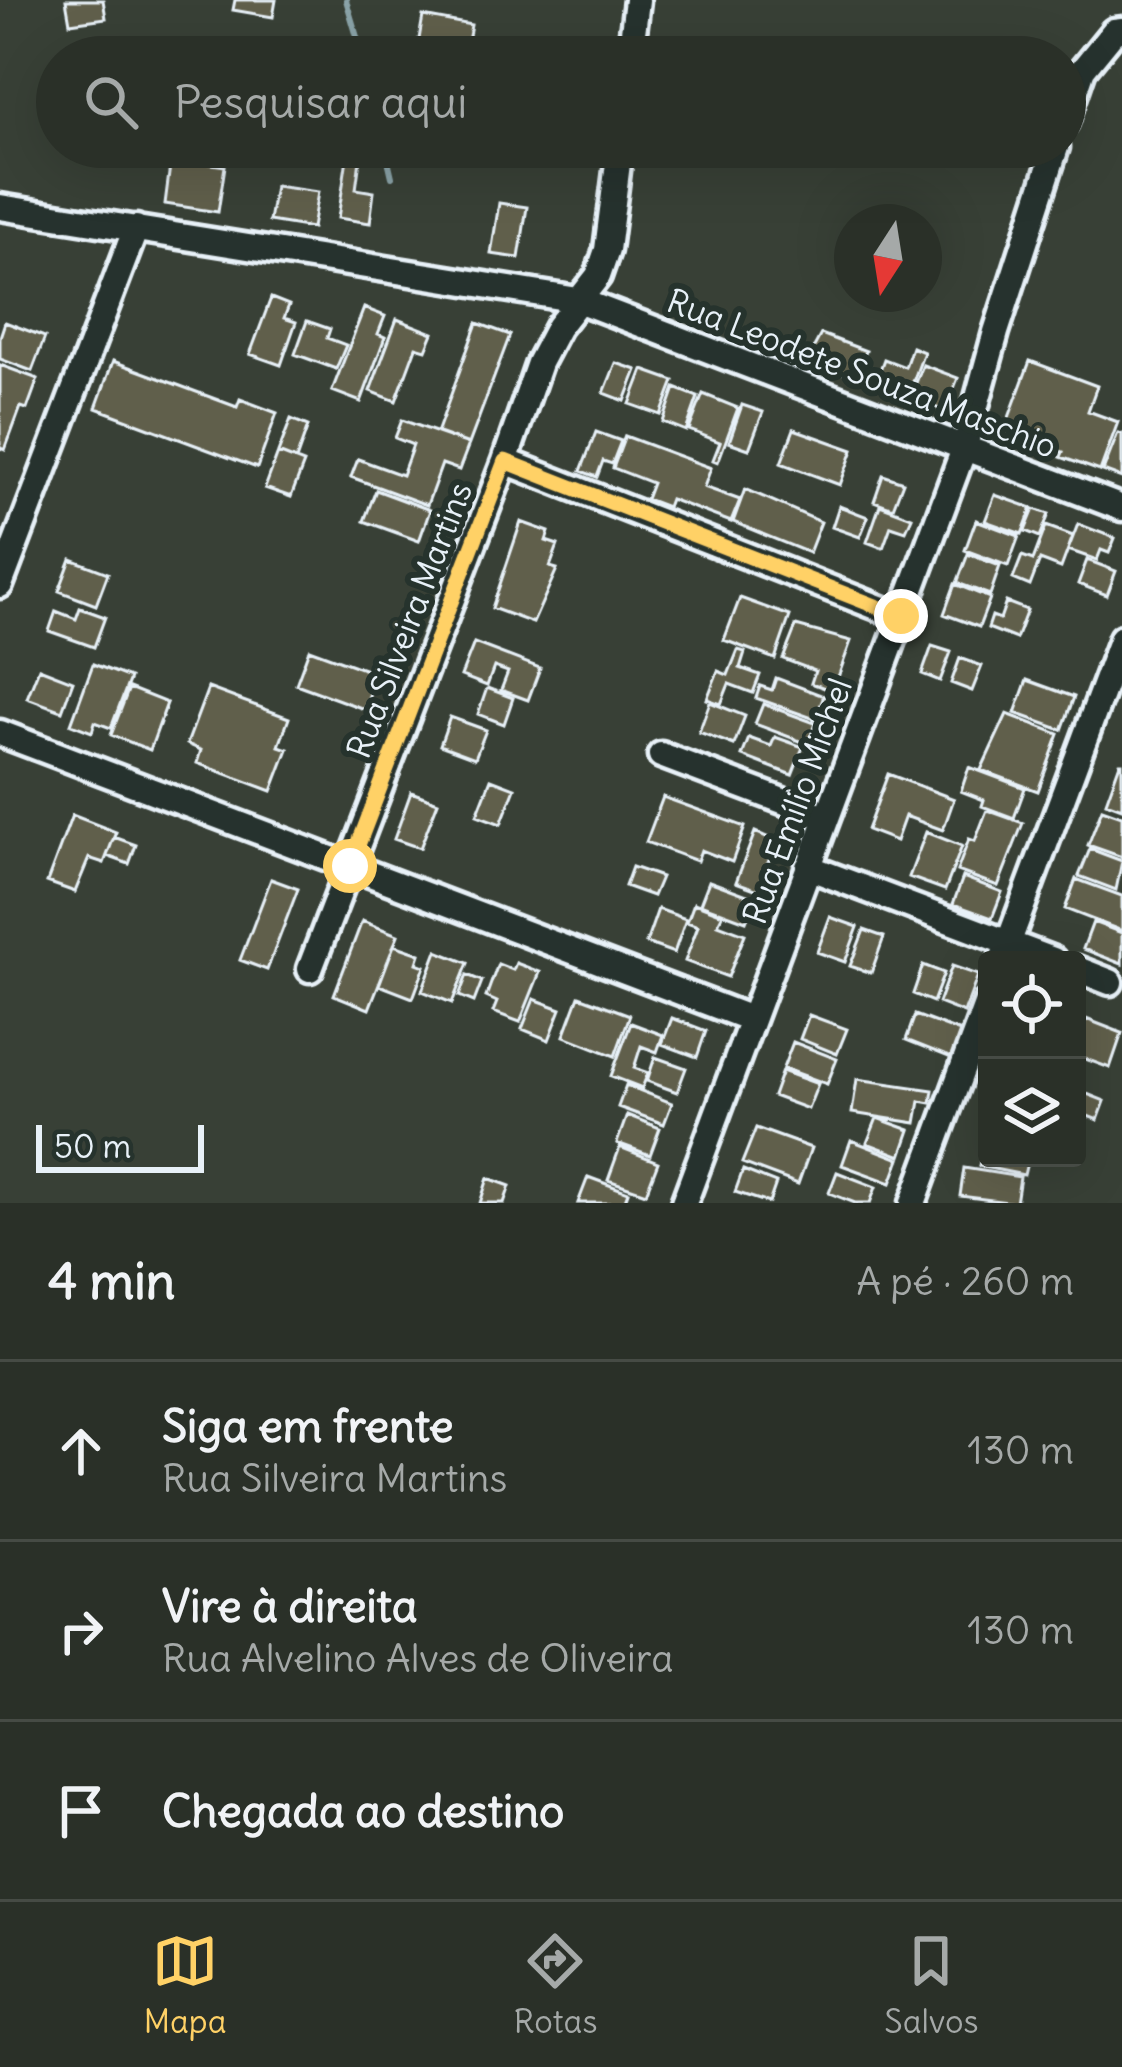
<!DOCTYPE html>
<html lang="pt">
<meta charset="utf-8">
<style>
:root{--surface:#2a3028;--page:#323830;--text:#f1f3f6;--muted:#a5a9a8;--line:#464b45;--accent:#ffd166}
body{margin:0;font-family:Delius,sans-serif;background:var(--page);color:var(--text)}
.controls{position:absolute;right:36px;bottom:36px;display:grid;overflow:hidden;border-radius:12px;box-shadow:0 12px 48px #0002}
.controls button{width:108px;height:108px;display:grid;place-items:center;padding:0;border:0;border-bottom:3px solid var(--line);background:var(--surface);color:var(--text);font:60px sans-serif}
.compass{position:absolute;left:834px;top:204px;width:108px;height:108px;border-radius:50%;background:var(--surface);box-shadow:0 12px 48px #0002;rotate:192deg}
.scale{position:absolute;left:36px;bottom:30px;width:168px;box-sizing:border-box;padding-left:12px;border:6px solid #e8f1f8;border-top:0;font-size:33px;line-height:42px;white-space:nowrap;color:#e8f1f8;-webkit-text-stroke:9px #26332d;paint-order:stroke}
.stop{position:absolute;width:36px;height:36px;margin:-27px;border:9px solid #ffd166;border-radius:50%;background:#fff}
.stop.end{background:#ffd166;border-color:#fff;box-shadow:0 3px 12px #0008}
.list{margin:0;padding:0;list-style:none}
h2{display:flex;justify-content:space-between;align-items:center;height:156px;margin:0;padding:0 48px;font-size:51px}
h2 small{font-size:39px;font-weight:400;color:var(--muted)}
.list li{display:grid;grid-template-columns:78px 1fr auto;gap:36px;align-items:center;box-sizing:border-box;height:180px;padding:0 48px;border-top:3px solid var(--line)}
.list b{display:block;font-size:45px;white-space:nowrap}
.list p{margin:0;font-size:39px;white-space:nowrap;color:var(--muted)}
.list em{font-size:39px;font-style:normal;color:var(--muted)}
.icon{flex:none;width:66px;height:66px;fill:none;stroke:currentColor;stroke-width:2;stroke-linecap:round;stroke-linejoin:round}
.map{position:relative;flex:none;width:1122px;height:1203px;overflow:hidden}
.search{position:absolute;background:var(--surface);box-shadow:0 12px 48px #0002;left:36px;right:36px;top:36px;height:132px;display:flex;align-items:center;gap:30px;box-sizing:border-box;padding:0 42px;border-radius:66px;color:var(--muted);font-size:45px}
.sheet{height:696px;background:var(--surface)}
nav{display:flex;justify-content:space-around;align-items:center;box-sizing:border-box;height:168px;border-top:3px solid var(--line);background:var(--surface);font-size:33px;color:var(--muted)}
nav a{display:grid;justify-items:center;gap:6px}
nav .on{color:var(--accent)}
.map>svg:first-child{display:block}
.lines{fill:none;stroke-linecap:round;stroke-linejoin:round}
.stream{stroke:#8aa3a8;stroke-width:6}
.building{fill:#615f4b;stroke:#e8f1f8;stroke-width:3}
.minor-casing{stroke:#e8f1f8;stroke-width:33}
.minor{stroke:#26332d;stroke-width:24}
.route{stroke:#ffd166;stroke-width:15}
.labels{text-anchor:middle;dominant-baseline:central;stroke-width:12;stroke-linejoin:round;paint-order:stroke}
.street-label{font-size:33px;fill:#e8f1f8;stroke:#26332d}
</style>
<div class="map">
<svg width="1122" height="1203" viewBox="0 0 1122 1203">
<rect width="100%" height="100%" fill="#384036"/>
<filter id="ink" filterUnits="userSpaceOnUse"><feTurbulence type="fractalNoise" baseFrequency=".00833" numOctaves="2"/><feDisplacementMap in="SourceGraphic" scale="24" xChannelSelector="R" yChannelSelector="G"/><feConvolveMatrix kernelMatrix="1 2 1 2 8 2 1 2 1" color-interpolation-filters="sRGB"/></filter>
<g filter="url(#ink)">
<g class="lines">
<path class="stream" d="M346,0L363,57
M385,147L392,177"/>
</g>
<path class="building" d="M66,0H103L106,18L70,23Z
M235,0H276L273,17L233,10Z
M423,16L471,25L466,53L418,45Z
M172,147H214L212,161L171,155Z
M171,158L225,166L218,212L165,204Z
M347,158L360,160L356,189L374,192L370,223L338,218Z
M275,186L318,192L312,228L269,221Z
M499,203L527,207L519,258L491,254Z
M271,298L289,305L284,318L296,322L281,365L250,354Z
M364,308L385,316L378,334L385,337L361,402L332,391Z
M397,319L433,333L426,350L416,347L396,401L370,391Z
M307,321L330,329L327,338L346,345L336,369L295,354Z
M5,322L45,337L32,371L0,359V337Z
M477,323L510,335L469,444L437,433Z
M821,334L866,351L856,378L807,360Z
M912,347L924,352L907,398L874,386L884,359L905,367Z
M113,361L237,407L240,399L277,413L257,468L96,408Z
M1030,361L1097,386L1088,411L1118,422L1100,471L1061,457L1063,452L1041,444L1038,452L1001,439Z
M616,363L637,370L625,401L604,393Z
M0,365L38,379L27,409L21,407L5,450L0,448Z
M923,365L958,378L945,411L910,398Z
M643,370L674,381L661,415L630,404Z
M675,388L698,397L686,431L663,422Z
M703,394L738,408L718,462L713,460L720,442L689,430Z
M742,405L763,412L749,449L729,442Z
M291,419L308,426L296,460L278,453Z
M402,420L469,444L459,470L442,464L427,505L351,477L358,459L402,475L413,445L395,438Z
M794,429L853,450L840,485L781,463Z
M596,432L621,441L612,464L603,461L597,477L581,471Z
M1118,433L1122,434V478L1103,471Z
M625,436L711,468L704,487L740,500L731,522L670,499L667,507L646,499L652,483L613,468Z
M278,453L304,463L291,497L265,488Z
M883,475L903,482L893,508L874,501Z
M745,489L821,522L809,553L733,522Z
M376,490L430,510L419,541L364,521Z
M995,495L1032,508L1022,534L985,521Z
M880,505L912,517L906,531L891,526L883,548L867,542Z
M839,506L868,517L860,537L832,527Z
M1034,509L1049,514L1040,537L1025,531Z
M976,520L1019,536L1008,566L965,550Z
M521,522L549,532L546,541L558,545L550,567L557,569L533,623L492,608Z
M1078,524L1115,538L1109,553L1101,550L1097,560L1068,550Z
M1046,526L1073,536L1061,568L1040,560L1030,586L1013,579L1022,556L1033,560Z
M968,554L1000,566L990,595L957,583Z
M71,559L108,573L96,605L59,591Z
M1087,560L1116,571L1107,595L1078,584Z
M955,584L990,598L979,627L944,614Z
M740,598L790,616L775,659L724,640Z
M1006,602L1027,610L1016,639L988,628L992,616L1000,619Z
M80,608L105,617L94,647L49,631L56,611L76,619Z
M796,626L851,641L833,691L811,683L815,671L783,659Z
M474,643L540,668L528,700L501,690L508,672L494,667L487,686L461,676Z
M932,646L951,652L940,681L922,674Z
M309,649L377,674L364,709L296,684Z
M738,650L745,652L740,668L760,675L753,693L729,684L721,704L707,699L718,671L728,675Z
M960,658L982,666L972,691L951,683Z
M93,664L130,678L111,728L95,722L92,732L71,724Z
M39,668L73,681L62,711L27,698Z
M776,678L824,696L815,719L756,698L760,686L772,690Z
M1027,680L1074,697L1062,730L1015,713Z
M129,688L167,703L150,750L111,735Z
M208,688L289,718L279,746L288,749L272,791L197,763L201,750L187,744Z
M487,688L513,698L504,724L478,714Z
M710,702L745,716L734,745L699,732Z
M763,704L815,723L808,744L755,724Z
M1007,714L1059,734L1038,791L981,770Z
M450,717L486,730L475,758L440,745Z
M775,737L803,747L792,775L742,756L749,738L771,746Z
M1120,763H1122V808L1106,802Z
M969,767L1025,788L1014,818L982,806L984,800L961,791Z
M888,774L954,799L943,830L905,816L896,841L867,830Z
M491,779L515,788L501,824L477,815Z
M411,792L438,802L420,848L394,839Z
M663,797L745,827L732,862L701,850L697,861L646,842Z
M1102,809L1122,816V857L1088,845Z
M987,810L1023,823L998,886L957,871L969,839L975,841Z
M72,815L116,832L104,863L89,858L75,892L47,882Z
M755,832L776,841L758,890L736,882Z
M926,832L962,846L945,890L909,877Z
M114,837L136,845L129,864L107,856Z
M1090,849L1122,861L1116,890L1079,876Z
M632,867L661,877L653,896L625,886Z
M963,877L1002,892L992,918L953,904Z
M271,879L298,889L267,970L240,960Z
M1076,879L1122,896V931L1065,909Z
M709,881L755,898L746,921L700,904Z
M694,903L723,914L718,924L745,934L728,977L685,961L698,926L687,922Z
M658,909L686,919L674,953L646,943Z
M830,917L858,927L845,962L817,952Z
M362,921L398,935L369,1009L334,995Z
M1093,922L1122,933V964L1083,949Z
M864,930L884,937L871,973L850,966Z
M394,945L420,954L417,963L425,966L413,998L379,985Z
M437,951L468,963L452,1003L422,991Z
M516,963L540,972L520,1022L493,1012L497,1002L486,997L498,964L513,970Z
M923,965L944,973L933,1002L913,994Z
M952,966L978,975L964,1013L938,1003Z
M467,975L482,981L474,1002L459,996Z
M579,996L630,1015L615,1056L564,1036Z
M534,999L561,1009L549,1040L522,1029Z
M809,1015L847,1029L837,1054L800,1039Z
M915,1015L963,1033L954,1059L906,1040Z
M672,1018L706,1031L697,1057L662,1044Z
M1086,1019L1122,1033L1110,1068L1077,1056V1042Z
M631,1023L663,1035L657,1052L641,1046L634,1068L648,1073L642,1088L611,1076Z
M793,1042L837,1059L827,1084L783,1068Z
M655,1057L686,1068L677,1092L647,1081Z
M782,1071L818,1084L808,1109L773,1096Z
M857,1079L933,1090L931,1103L920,1101L916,1123L852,1113Z
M626,1085L672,1103L664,1124L618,1107Z
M1077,1090L1105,1101L1098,1120L1077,1112Z
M627,1115L660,1128L650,1155L617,1143Z
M877,1118L910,1130L901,1156L867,1143Z
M756,1128L811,1148L798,1184L742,1163Z
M985,1134L987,1158H1028L1024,1175L979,1166Z
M851,1140L900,1159L891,1183L842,1165Z
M620,1147L658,1162L646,1193L608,1180Z
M964,1168L1020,1177L1016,1203L960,1196Z
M743,1170L776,1183L769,1203L735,1192Z
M837,1172L876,1187L870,1203H855L829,1193Z
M588,1177L628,1192L624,1203H578Z
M488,1178L510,1186L504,1203H480Z"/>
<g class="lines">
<defs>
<path id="minor" d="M630,57L637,0
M1065,122L1083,69L1114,31L1122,30
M0,207L578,300L1122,508
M505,461L900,616
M0,585L136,228
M0,733L751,1019
M661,755L825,817
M808,867L1053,960
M1002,960L1122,638
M310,969L505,461L539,363L558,327L598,276L607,250L620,147
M1077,969L1110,982
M684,1203L964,449L996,332L1056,147
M913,1203L987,1002"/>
</defs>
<use href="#minor" class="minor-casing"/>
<use href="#minor" class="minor"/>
</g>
</g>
<g class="lines" filter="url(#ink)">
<path class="route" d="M350,866L505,461L901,616"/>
</g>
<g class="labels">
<g class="street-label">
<text transform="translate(862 373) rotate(21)">Rua Leodete Souza Maschio</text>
<text transform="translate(409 620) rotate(-69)">Rua Silveira Martins</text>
<text transform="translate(797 801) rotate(-70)">Rua Emílio Michel</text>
</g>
</g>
</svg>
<div class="controls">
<button><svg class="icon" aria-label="locate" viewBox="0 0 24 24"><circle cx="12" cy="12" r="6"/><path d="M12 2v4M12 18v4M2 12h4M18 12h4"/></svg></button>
<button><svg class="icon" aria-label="layers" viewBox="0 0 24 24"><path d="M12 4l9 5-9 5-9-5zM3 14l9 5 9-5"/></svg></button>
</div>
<svg class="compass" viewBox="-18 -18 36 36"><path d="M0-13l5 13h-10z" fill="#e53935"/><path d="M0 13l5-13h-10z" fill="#a5a9a8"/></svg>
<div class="scale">50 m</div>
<div class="stop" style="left:350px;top:866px"></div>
<div class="stop end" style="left:901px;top:616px"></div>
<div class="search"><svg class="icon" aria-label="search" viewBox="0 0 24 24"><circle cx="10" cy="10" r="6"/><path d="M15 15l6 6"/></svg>Pesquisar aqui</div>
</div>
<section class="sheet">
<h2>4 min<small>A pé · 260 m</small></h2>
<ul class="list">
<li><svg class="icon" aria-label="ahead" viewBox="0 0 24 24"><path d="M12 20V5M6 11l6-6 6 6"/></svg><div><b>Siga em frente</b><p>Rua Silveira Martins</p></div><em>130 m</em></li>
<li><svg class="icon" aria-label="right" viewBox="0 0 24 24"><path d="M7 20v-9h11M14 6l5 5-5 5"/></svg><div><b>Vire à direita</b><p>Rua Alvelino Alves de Oliveira</p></div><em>130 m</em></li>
<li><svg class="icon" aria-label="arrive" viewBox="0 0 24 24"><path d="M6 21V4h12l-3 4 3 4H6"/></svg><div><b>Chegada ao destino</b></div></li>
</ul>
</section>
<nav>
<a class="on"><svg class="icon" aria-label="map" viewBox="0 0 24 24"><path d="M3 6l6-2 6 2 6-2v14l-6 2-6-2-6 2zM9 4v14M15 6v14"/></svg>Mapa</a>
<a><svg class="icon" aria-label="directions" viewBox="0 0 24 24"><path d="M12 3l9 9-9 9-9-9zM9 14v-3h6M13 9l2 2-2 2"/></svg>Rotas</a>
<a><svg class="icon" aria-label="saved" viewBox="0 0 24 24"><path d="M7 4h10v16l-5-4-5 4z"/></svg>Salvos</a>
</nav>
